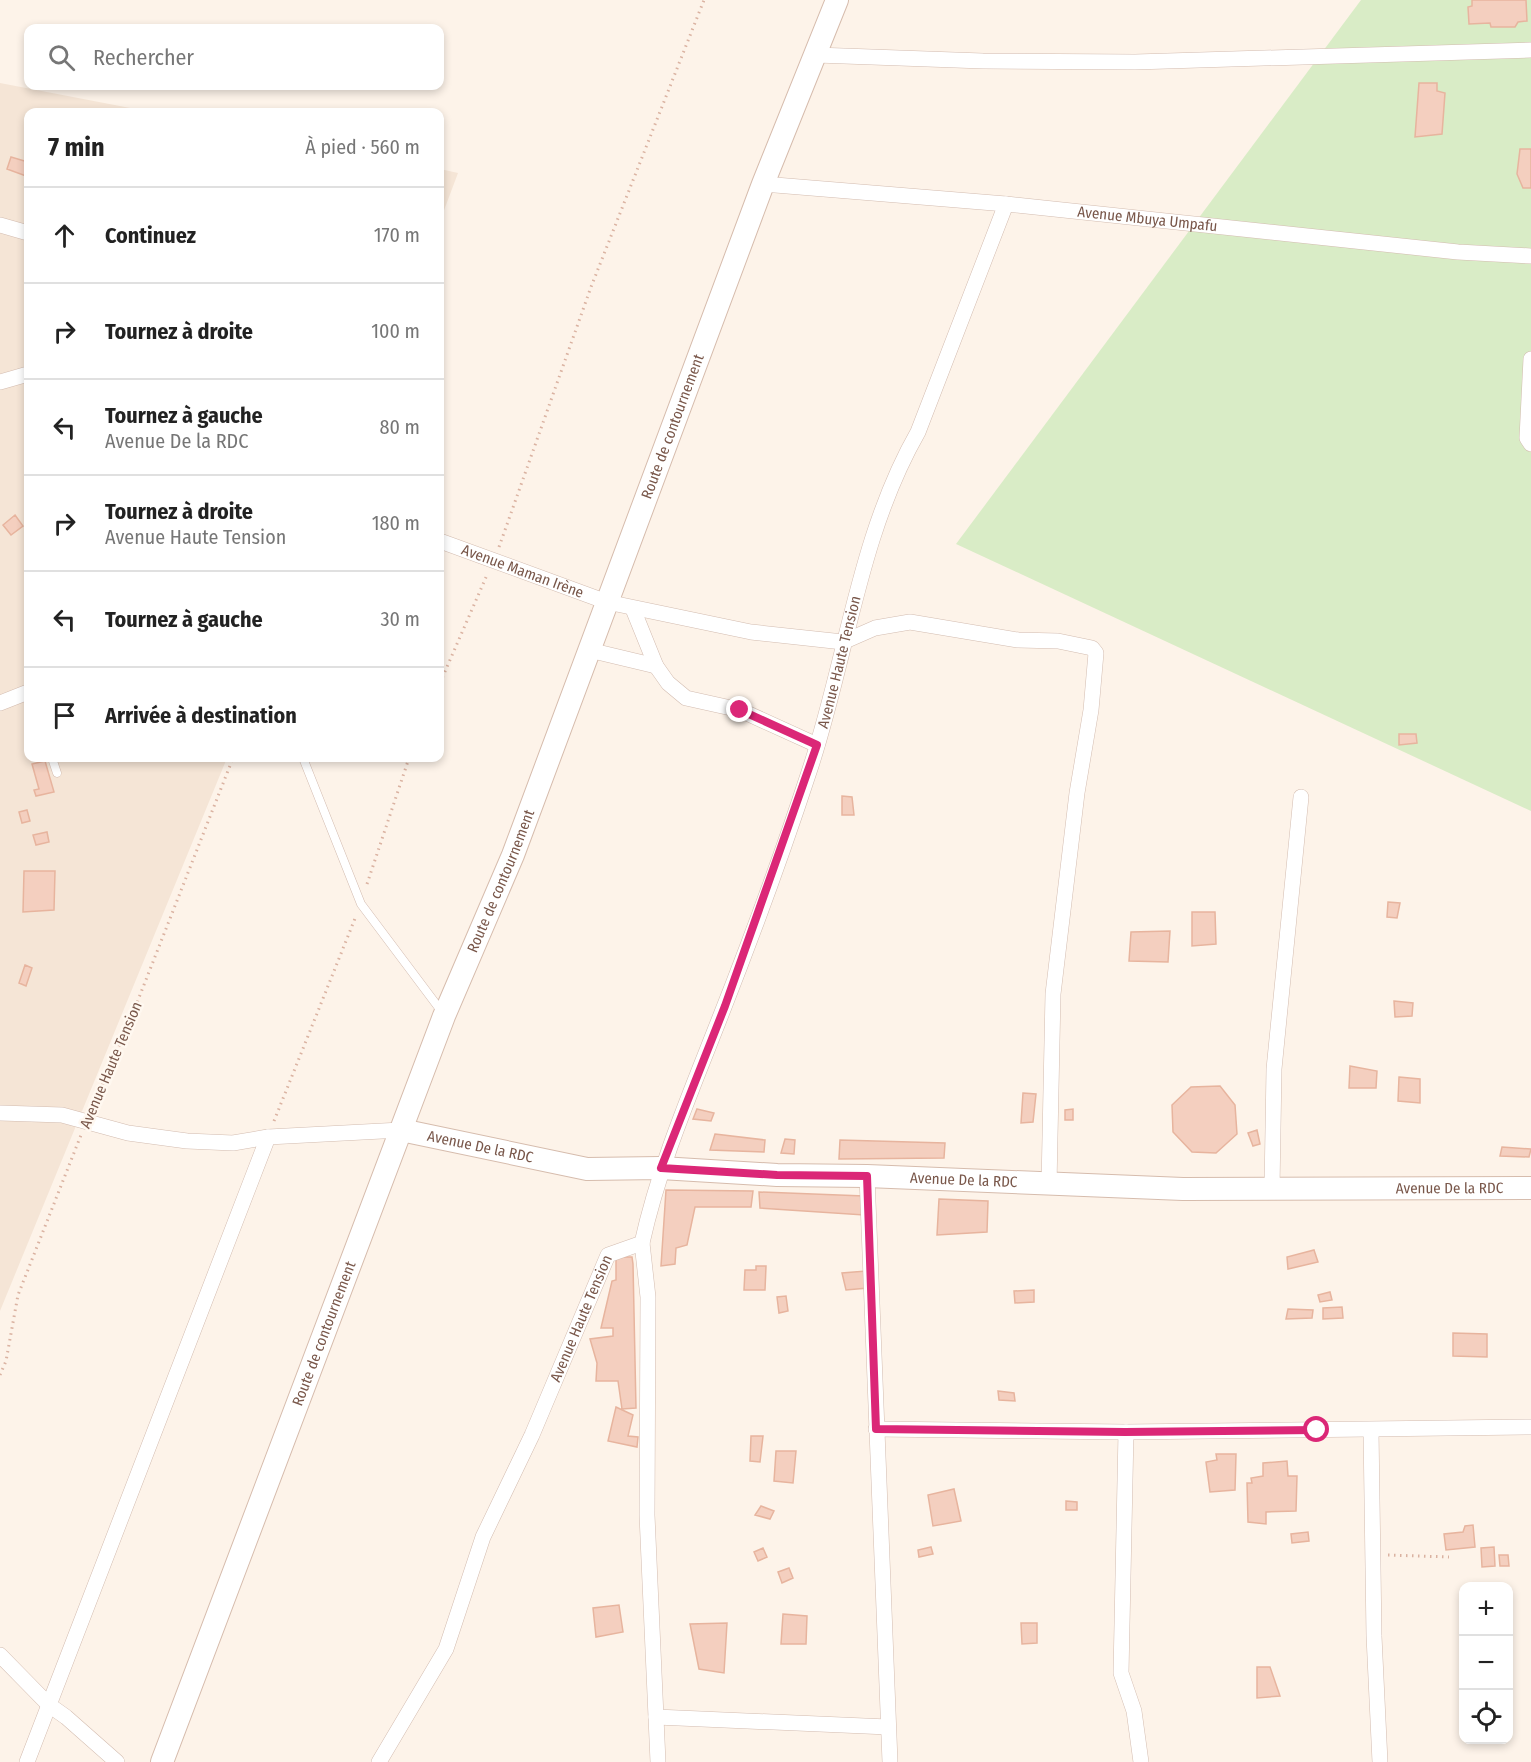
<!DOCTYPE html>
<html lang="fr">
<meta charset="utf-8">
<style>
:root{--surface:#fff;--page:#f2f2f2;--text:#222;--muted:#767676;--line:#e0e0e0}
body{margin:0;font-family:"Fira Sans Condensed",sans-serif;background:var(--page);color:var(--text)}
.controls{position:absolute;right:18px;bottom:18px;display:grid;overflow:hidden;border-radius:12px;box-shadow:0 3px 9px #0003}
.controls button{width:54px;height:54px;display:grid;place-items:center;padding:0;border:0;border-bottom:2px solid var(--line);background:var(--surface);color:var(--text);font:30px sans-serif}
.stop{position:absolute;width:18px;height:18px;margin:-14px;border:4px solid #db2777;border-radius:50%;background:#fff}
.stop.end{background:#db2777;border-color:#fff;box-shadow:0 2px 6px #0008}
.list{margin:0;padding:0;list-style:none}
h2{display:flex;justify-content:space-between;align-items:center;height:78px;margin:0;padding:0 24px;font-size:26px}
h2 small{font-size:20px;font-weight:400;color:var(--muted)}
.list li{display:grid;grid-template-columns:39px 1fr auto;gap:18px;align-items:center;box-sizing:border-box;height:96px;padding:0 24px;border-top:2px solid var(--line)}
.list b{display:block;font-size:22px;white-space:nowrap}
.list p{margin:0;font-size:20px;white-space:nowrap;color:var(--muted)}
.list em{font-size:20px;font-style:normal;color:var(--muted)}
.icon{flex:none;width:33px;height:33px;fill:none;stroke:currentColor;stroke-width:2;stroke-linecap:round;stroke-linejoin:round}
.map{position:relative;flex:none;width:1531px;height:1762px;overflow:hidden}
.search{position:absolute;background:var(--surface);box-shadow:0 3px 9px #0003;left:24px;top:24px;width:420px;height:66px;display:flex;align-items:center;gap:15px;box-sizing:border-box;padding:0 21px;border-radius:12px;color:var(--muted);font-size:22px}
.panel{position:absolute;background:var(--surface);box-shadow:0 3px 9px #0003;left:24px;top:108px;width:420px;height:654px;border-radius:12px}
.map>svg:first-child{display:block}
.residential{fill:#f5e5d6}
.green{fill:#d9ecc6}
.building{fill:#f4cfbf;stroke:#e7b49e;stroke-width:1.5}
.lines{fill:none;stroke-linecap:round;stroke-linejoin:round}
.lane-casing{stroke:#d3bcb0;stroke-width:9}
.street-casing{stroke:#d3bcb0;stroke-width:16}
.secondary-casing{stroke:#d6bcad;stroke-width:24}
.path{stroke:#dab2a1;stroke-width:3;stroke-dasharray:1.5 4.5;stroke-linecap:butt}
.lane{stroke:#fff;stroke-width:8}
.street{stroke:#fff;stroke-width:15}
.secondary{stroke:#fff;stroke-width:22}
.route{stroke:#db2777;stroke-width:8}
.labels{text-anchor:middle;dominant-baseline:central;stroke-width:5;stroke-linejoin:round;paint-order:stroke}
.street-label{font-size:15px;fill:#79574a;stroke:#fff8f0}
</style>
<div class="map">
<svg width="1531" height="1762" viewBox="0 0 1531 1762">
<rect width="100%" height="100%" fill="#fdf3e9"/>
<path class="residential" d="M0,83L151,112H28V758H227L0,1311Z
M440,169L458,173L440,221Z"/>
<path class="green" d="M1361,0H1531V811L956,544Z"/>
<path class="building" d="M1472,0H1526L1527,21L1518,22L1515,27H1491L1490,23L1469,24L1468,7L1472,6Z
M1419,83H1437V91L1445,93L1442,134L1415,137Z
M1520,149H1531V188H1523L1517,174Z
M11,157L28,162L26,176L7,169Z
M15,515L23,526L11,535L3,525Z
M1399,734H1416L1417,743L1399,745Z
M45,761L54,792L36,796L34,790L39,789L32,764Z
M842,796L852,797L854,815H842Z
M27,810L30,821L22,823L19,812Z
M47,832L49,842L36,845L33,835Z
M24,871H55L54,910L23,912Z
M1388,902L1400,903L1397,918L1387,917Z
M1192,912H1215L1216,944L1192,946Z
M1170,931L1168,962L1129,961L1131,932Z
M25,965L32,968L26,986L19,983Z
M1394,1001L1413,1003L1412,1016L1395,1017Z
M1350,1066L1377,1071L1376,1088H1349Z
M1399,1077L1420,1079V1103L1398,1101Z
M1220,1086L1235,1105L1237,1134L1216,1153L1192,1152L1173,1132L1172,1105L1191,1087Z
M1023,1093L1036,1094L1033,1122L1021,1123Z
M697,1109L714,1113L711,1121L693,1119Z
M1073,1109V1120H1065V1110Z
M1257,1130L1260,1144L1253,1146L1248,1133Z
M715,1134L765,1140L764,1152L710,1150Z
M785,1139L795,1140L794,1154L781,1153Z
M840,1140L945,1143L944,1158L839,1159Z
M1502,1147L1531,1149L1529,1157L1500,1156Z
M666,1190L753,1191L751,1207H695L687,1245L676,1248L675,1264L661,1266Z
M759,1192L864,1196V1215L760,1208Z
M939,1199L988,1201L987,1232L937,1235Z
M1314,1250L1318,1262L1288,1269L1287,1257Z
M616,1257H632L633,1264L636,1408L622,1409L618,1381H596L597,1363L590,1339L613,1336V1328H601L612,1281L616,1280Z
M756,1266H766L765,1290H744L745,1270H756Z
M866,1271L868,1288L846,1290L842,1273Z
M1034,1290V1302L1015,1303L1014,1291Z
M1330,1292L1332,1300L1320,1302L1318,1295Z
M786,1296L788,1311L779,1313L777,1297Z
M1342,1307L1343,1318L1323,1319V1308Z
M1288,1309L1313,1310L1312,1318L1286,1319Z
M1453,1333L1487,1334V1357L1453,1356Z
M998,1391L1014,1393L1015,1401L999,1400Z
M616,1407L633,1415L628,1436L638,1437L637,1447L608,1441Z
M751,1436H763L760,1462L750,1461Z
M776,1451H796L793,1483L774,1481Z
M1216,1454H1236L1235,1490L1210,1492L1206,1462L1217,1460Z
M1287,1461L1288,1476H1297L1296,1511L1266,1512V1524L1248,1522L1247,1483H1252L1251,1478L1263,1476V1463Z
M954,1489L961,1521L933,1526L928,1495Z
M1066,1501L1077,1502V1510H1066Z
M761,1506L774,1511L770,1519L755,1515Z
M1473,1525L1475,1547L1446,1550L1444,1534L1463,1532L1465,1526Z
M1308,1532L1309,1541L1292,1543L1291,1534Z
M931,1547L933,1554L919,1557L918,1550Z
M1494,1547L1495,1566L1482,1567L1481,1548Z
M763,1548L767,1557L758,1561L754,1552Z
M1499,1555H1508L1509,1566H1500Z
M789,1568L793,1578L782,1583L778,1572Z
M619,1605L623,1632L596,1637L593,1608Z
M783,1614L807,1616L806,1644H781Z
M727,1623L724,1673L699,1669L690,1624Z
M1021,1623H1037V1643L1022,1644Z
M1257,1667H1270L1280,1696L1257,1698Z"/>
<g class="lines">
<defs>
<path id="lane" d="M52,758L57,773
M303,758L361,904L442,1012"/>
<g id="street">
<path d="M816,55L983,61L1135,62L1531,50"/>
<path id="s1" d="M763,184L1006,204L1458,252L1531,256"/>
<path d="M0,225L28,233"/>
<path d="M1531,359L1527,438L1531,444"/>
<path d="M0,382L28,374"/>
<path id="s2" d="M440,541L607,602L751,632L843,642L875,628L910,622L1018,640L1058,641L1092,648L1096,653L1091,710L1077,793L1053,994L1049,1185"/>
<path d="M633,609L656,666L668,683L686,698L740,710L817,745"/>
<path d="M589,650L656,666"/>
<path d="M0,703L28,692"/>
<path d="M0,1113L62,1115L128,1133L187,1141L233,1143L268,1137L401,1130"/>
<path d="M867,1176L890,1762"/>
<path d="M1272,1188L1274,1069L1301,797"/>
<path d="M642,1243L648,1297L647,1515L658,1762"/>
<path d="M876,1429L1126,1432L1531,1427"/>
<path d="M1371,1430L1374,1636L1380,1762"/>
<path d="M1126,1432L1121,1673L1134,1711L1141,1762"/>
<path d="M0,1655L49,1705L66,1717L117,1762"/>
<path d="M656,1717L888,1727"/>
<path d="M27,1762L268,1137"/>
<path id="s3" d="M379,1762L446,1649L483,1537L532,1435L608,1255L642,1243C659,1166 690,1094 719,1020C751,939 782,855 809,772C847,659 858,537 918,432L1006,204"/>
</g>
<g id="secondary">
<path id="s4" d="M401,1130L587,1169L661,1168L777,1175L867,1176L1183,1189L1531,1188"/>
<path id="s5" d="M162,1762L444,1016L513,855L763,184L837,0"/>
</g>
</defs>
<use href="#lane" class="lane-casing"/>
<use href="#street" class="street-casing"/>
<use href="#secondary" class="secondary-casing"/>
<path class="path" d="M499,547L591,287L704,0
M440,683L487,575
M367,884L409,758
M93,1107L129,1023L233,758
M274,1121L356,916
M0,1375L6,1361L18,1295L81,1135
M1388,1555L1449,1557"/>
<use href="#lane" class="lane"/>
<use href="#street" class="street"/>
<use href="#secondary" class="secondary"/>
</g>
<g class="lines">
<path class="route" d="M740,710L817,745L725,1006L661,1168L777,1175L867,1176L876,1429L1125,1432L1317,1430"/>
</g>
<g class="labels">
<g class="street-label">
<text stroke="none"><textPath href="#s1" startOffset="386">Avenue Mbuya Umpafu</textPath></text>
<text stroke="none"><textPath href="#s5" startOffset="1430">Route de contournement</textPath></text>
<text stroke="none"><textPath href="#s2" startOffset="88">Avenue Maman Irène</textPath></text>
<text stroke="none"><textPath href="#s3" startOffset="1208">Avenue Haute Tension</textPath></text>
<text stroke="none"><textPath href="#s5" startOffset="944">Route de contournement</textPath></text>
<text transform="translate(111 1065) rotate(-67)">Avenue Haute Tension</text>
<text stroke="none"><textPath href="#s4" startOffset="81">Avenue De la RDC</textPath></text>
<text stroke="none"><textPath href="#s4" startOffset="567">Avenue De la RDC</textPath></text>
<text stroke="none"><textPath href="#s4" startOffset="1053">Avenue De la RDC</textPath></text>
<text stroke="none"><textPath href="#s3" startOffset="489">Avenue Haute Tension</textPath></text>
<text stroke="none"><textPath href="#s5" startOffset="458">Route de contournement</textPath></text>
</g>
</g>
</svg>
<div class="controls">
<button>+</button>
<button>−</button>
<button><svg class="icon" aria-label="locate" viewBox="0 0 24 24"><circle cx="12" cy="12" r="6"/><path d="M12 2v4M12 18v4M2 12h4M18 12h4"/></svg></button>
</div>
<div class="stop" style="left:1317px;top:1430px"></div>
<div class="stop end" style="left:740px;top:710px"></div>
<div class="search"><svg class="icon" aria-label="search" viewBox="0 0 24 24"><circle cx="10" cy="10" r="6"/><path d="M15 15l6 6"/></svg>Rechercher</div>
<section class="panel">
<h2>7 min<small>À pied · 560 m</small></h2>
<ul class="list">
<li><svg class="icon" aria-label="ahead" viewBox="0 0 24 24"><path d="M12 20V5M6 11l6-6 6 6"/></svg><div><b>Continuez</b></div><em>170 m</em></li>
<li><svg class="icon" aria-label="right" viewBox="0 0 24 24"><path d="M7 20v-9h11M14 6l5 5-5 5"/></svg><div><b>Tournez à droite</b></div><em>100 m</em></li>
<li><svg class="icon" aria-label="left" viewBox="0 0 24 24"><path d="M17 20v-9H6M10 6l-5 5 5 5"/></svg><div><b>Tournez à gauche</b><p>Avenue De la RDC</p></div><em>80 m</em></li>
<li><svg class="icon" aria-label="right" viewBox="0 0 24 24"><path d="M7 20v-9h11M14 6l5 5-5 5"/></svg><div><b>Tournez à droite</b><p>Avenue Haute Tension</p></div><em>180 m</em></li>
<li><svg class="icon" aria-label="left" viewBox="0 0 24 24"><path d="M17 20v-9H6M10 6l-5 5 5 5"/></svg><div><b>Tournez à gauche</b></div><em>30 m</em></li>
<li><svg class="icon" aria-label="arrive" viewBox="0 0 24 24"><path d="M6 21V4h12l-3 4 3 4H6"/></svg><div><b>Arrivée à destination</b></div></li>
</ul>
</section>
</div>
